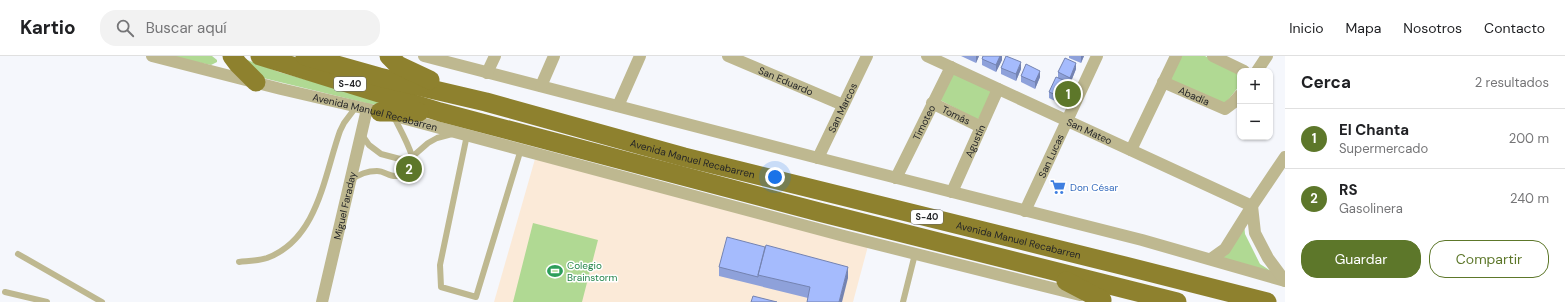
<!DOCTYPE html>
<html lang="es">
<meta charset="utf-8">
<style>
:root{--surface:#fff;--page:#f2f2f2;--text:#202124;--muted:#757577;--line:#e0e0e0;--accent:#5d772a}
body{margin:0;font-family:"DM Sans",sans-serif;background:var(--page);color:var(--text)}
.controls{position:absolute;right:12px;top:12px;display:grid;overflow:hidden;border-radius:8px;box-shadow:0 1px 3px #0004}
.controls button{width:36px;height:36px;display:grid;place-items:center;padding:0;border:0;border-bottom:1px solid var(--line);background:var(--surface);color:var(--text);font:20px sans-serif}
.you{position:absolute;left:775px;top:121px;width:14px;height:14px;margin:-10px;border:3px solid #fff;border-radius:50%;background:#1a73e8;box-shadow:0 0 0 6px #1a73e833}
.badge{display:grid;place-items:center;width:26px;height:26px;border-radius:50%;background:var(--accent);color:#fff;font-size:13px;font-weight:700}
.pin{position:absolute;translate:-50% -50%;border:2px solid #fff;box-shadow:0 1px 4px #0006}
.list{margin:0;padding:0;list-style:none}
h2{display:flex;justify-content:space-between;align-items:center;height:52px;margin:0;padding:0 16px;font-size:17px}
h2 small{font-size:13px;font-weight:400;color:var(--muted)}
.list li{display:grid;grid-template-columns:26px 1fr auto;gap:12px;align-items:center;box-sizing:border-box;height:60px;padding:0 16px;border-top:1px solid var(--line)}
.list b{display:block;font-size:15px;white-space:nowrap}
.list p{margin:0;font-size:13px;white-space:nowrap;color:var(--muted)}
.list em{font-size:13px;font-style:normal;color:var(--muted)}
.actions{display:flex;gap:8px;padding:12px 16px}
.actions a{flex:1;padding:9px 0;border:1px solid var(--accent);border-radius:16px;text-align:center;font-size:14px;color:var(--accent)}
.actions .main{background:var(--accent);color:#fff}
.icon{flex:none;width:22px;height:22px;fill:none;stroke:currentColor;stroke-width:2;stroke-linecap:round;stroke-linejoin:round}
.map{position:relative;flex:none;width:1285px;height:246px;overflow:hidden}
header{display:flex;align-items:center;gap:24px;box-sizing:border-box;height:56px;padding:0 20px;background:var(--surface);border-bottom:1px solid var(--line)}
header strong{font-size:19px}
nav{display:flex;gap:22px;margin-inline-start:auto;font-size:14px}
.search{width:280px;height:36px;background:var(--page);display:flex;align-items:center;gap:10px;box-sizing:border-box;padding:0 14px;border-radius:16px;color:var(--muted);font-size:15px}
main{display:flex}
aside{flex:1;background:var(--surface)}
.map>svg:first-child{display:block}
.education{fill:#fbead8}
.green{fill:#b0d993}
.lines{fill:none;stroke-linecap:round;stroke-linejoin:round}
.service{stroke:#beb890;stroke-width:6}
.minor{stroke:#beb890;stroke-width:12}
.primary{stroke:#8e812e;stroke-width:19}
.wall{fill:#8ea1da}
.shaded-wall{fill:#7483b1}
.building{fill:#a5bbfd;stroke:#7483b1}
.labels{text-anchor:middle;dominant-baseline:central;stroke-width:3;stroke-linejoin:round;paint-order:stroke}
.shield{fill:#fff;stroke:#666668;stroke-width:1}
.shield-label{font-size:9px;font-weight:bold;fill:#242527}
.street-label{font-size:10px;fill:#242527;stroke:#fff}
.shop-label{font-size:10px;fill:#366cbe;stroke:#fff;text-anchor:start}
.leisure-label{font-size:10px;fill:#27864d;stroke:#fff;text-anchor:start}
</style>
<header>
<strong>Kartio</strong>
<div class="search"><svg class="icon" aria-label="search" viewBox="0 0 24 24"><circle cx="10" cy="10" r="6"/><path d="M15 15l6 6"/></svg>Buscar aquí</div>
<nav><a>Inicio</a><a>Mapa</a><a>Nosotros</a><a>Contacto</a></nav>
</header>
<main>
<div class="map">
<svg width="1285" height="246" viewBox="0 0 1285 246">
<rect width="100%" height="100%" fill="#f5f7fc"/>
<path class="education" d="M535,103L868,190L853,246H494Z"/>
<path class="green" d="M167,0H212L217,4V6L211,9Z
M1180,0H1205L1240,17V29L1224,49L1168,24Z
M242,2L279,16L409,53L370,48L259,21Z
M953,17L992,36L978,64L940,44Z
M533,167L598,184L582,246H513Z
M1244,167L1245,178L1260,208L1277,219L1219,202Z"/>
<g class="lines">
<path class="service" d="M362,79L369,89L381,98L400,103L412,101L428,87L437,82L452,78
M467,79L440,209L441,231L476,241L521,93
M351,124C359,118 368,115 377,115C384,115 389,120 395,120C406,121 415,111 412,100C408,87 400,73 394,61
M18,198L102,246
M239,206C248,205 258,205 267,202C318,183 324,120 340,75L344,67L353,55L349,49
M5,236L47,246
M903,246L915,198"/>
<g class="minor">
<path id="s1" d="M152,0L281,33L380,56L844,180L1080,239"/>
<path d="M424,0L818,102L1142,184L1285,225"/>
<path id="s2" d="M728,0L843,49"/>
<path id="s3" d="M927,0L1252,150"/>
<path d="M1213,0L1244,15"/>
<path d="M1257,15L1267,0"/>
<path d="M487,17L495,0"/>
<path id="s4" d="M1163,26L1225,53L1233,47L1240,39"/>
<path d="M541,30L554,0"/>
<path id="s5" d="M932,47L981,71"/>
<path d="M618,50L640,0"/>
<path d="M1131,94L1176,0"/>
<path id="s6" d="M818,102L867,0"/>
<path id="s7" d="M896,122L951,11"/>
<path id="s8" d="M952,136L998,33"/>
<path d="M1252,150L1255,177L1268,202L1285,225"/>
<path id="s9" d="M1025,155L1097,0"/>
<path d="M1211,203L1225,193L1252,150L1285,101"/>
<path id="s10" d="M322,246L367,53"/>
</g>
<g class="primary">
<path d="M232,0L238,8L256,26"/>
<path d="M260,0L440,56L819,156L1177,246"/>
<path id="s11" d="M305,0L379,21L486,46L684,101L1125,210L1267,246"/>
<path d="M389,0L398,9L430,24"/>
<path d="M380,56H419"/>
<path d="M1066,225L1102,244"/>
</g>
</g>
<path class="wall" d="M961,0H979L976,7Z
M1002,0V4L996,16L982,9V3Z
M1069,0H1084L1081,7L1069,2Z
M1001,12L1021,13L1016,25L1001,18Z
M1076,13L1070,28L1068,27V33L1061,48L1049,42V36L1058,22V16Z
M1021,20L1040,21L1035,33L1021,26Z
M719,211L848,222L808,242L719,220Z"/>
<path class="shaded-wall" d="M976,0H979L976,7Z
M1000,0H1002V4L996,16V9Z
M1081,0H1084L1081,7Z
M1021,6V13L1016,25V18Z
M1076,7V13L1070,28V22Z
M1040,15V21L1035,33V26Z
M1068,26V33L1061,48V41Z
M848,211V222L842,246H839Z"/>
<path class="building" d="M983,0H1000L996,9L982,3Z
M1006,0L1021,6L1016,18L1001,12Z
M1065,2L1076,7L1070,22L1058,16Z
M1026,8L1040,15L1035,26L1021,20Z
M1056,21L1068,26L1061,41L1049,36Z
M727,181L765,191L758,219V221L719,211Z
M766,189L848,211L839,246H807L810,231L758,219Z
M753,240L777,246H751Z"/>
<defs>
<symbol id="supermarket-bare" viewBox="-9 -9 18 18"><path d="M-6-5.5h2.5l.6 2H6L4.5 2H-2.5L-4.4-4H-6ZM-1.5 3.2a1.3 1.3 0 1 0 .1 0ZM3 3.2a1.3 1.3 0 1 0 .1 0Z" fill="#3f7fe0" stroke="#fff" stroke-width="2.5" paint-order="stroke"/></symbol>
<symbol id="stadium-bare" viewBox="-9 -9 18 18"><path d="M0-5a6.5 5 0 1 0 0 10a6.5 5 0 1 0 0-10ZM-3.5-1.8h7v3.6h-7Z" fill="#2e9e5b" stroke="#fff" stroke-width="2.5" paint-order="stroke"/></symbol>
</defs>
<g fill-rule="evenodd">
<use href="#supermarket-bare" x="1047" y="120" width="22" height="22"/>
<use href="#stadium-bare" x="544" y="204" width="22" height="22"/>
</g>
<g class="labels">
<g class="shield">
<rect x="334" y="21" width="32" height="14" rx="3"/>
<rect x="911" y="154" width="32" height="14" rx="3"/>
</g>
<g class="shield-label">
<text x="350" y="28">S-40</text>
<text x="927" y="161">S-40</text>
</g>
<g class="street-label">
<text stroke="none"><textPath href="#s2" startOffset="63">San Eduardo</textPath></text>
<text stroke="none"><textPath href="#s4" startOffset="34">Abadía</textPath></text>
<text stroke="none"><textPath href="#s6" startOffset="56">San Marcos</textPath></text>
<text stroke="none"><textPath href="#s1" startOffset="230">Avenida Manuel Recabarren</textPath></text>
<text stroke="none"><textPath href="#s5" startOffset="27">Tomás</textPath></text>
<text stroke="none"><textPath href="#s7" startOffset="62">Timoteo</textPath></text>
<text stroke="none"><textPath href="#s3" startOffset="179">San Mateo</textPath></text>
<text stroke="none"><textPath href="#s8" startOffset="56">Agustín</textPath></text>
<text stroke="none"><textPath href="#s9" startOffset="61">San Lucas</textPath></text>
<text stroke="none"><textPath href="#s11" startOffset="401">Avenida Manuel Recabarren</textPath></text>
<text stroke="none"><textPath href="#s10" startOffset="99">Miguel Faraday</textPath></text>
<text stroke="none"><textPath href="#s11" startOffset="737">Avenida Manuel Recabarren</textPath></text>
</g>
<g class="shop-label">
<text x="1070" y="131">Don César</text>
</g>
<g class="leisure-label">
<text x="567" y="209">Colegio<tspan x="567" dy="12">Brainstorm</tspan></text>
</g>
</g>
</svg>
<div class="controls">
<button>+</button>
<button>−</button>
</div>
<div class="you"></div>
<div class="pin badge" style="left:1068px;top:38px">1</div>
<div class="pin badge" style="left:409px;top:113px">2</div>
</div>
<aside>
<h2>Cerca<small>2 resultados</small></h2>
<ul class="list">
<li><span class="badge">1</span><div><b>El Chanta</b><p>Supermercado</p></div><em>200 m</em></li>
<li><span class="badge">2</span><div><b>RS</b><p>Gasolinera</p></div><em>240 m</em></li>
</ul>
<div class="actions"><a class="main">Guardar</a><a>Compartir</a></div>
</aside>
</main>
